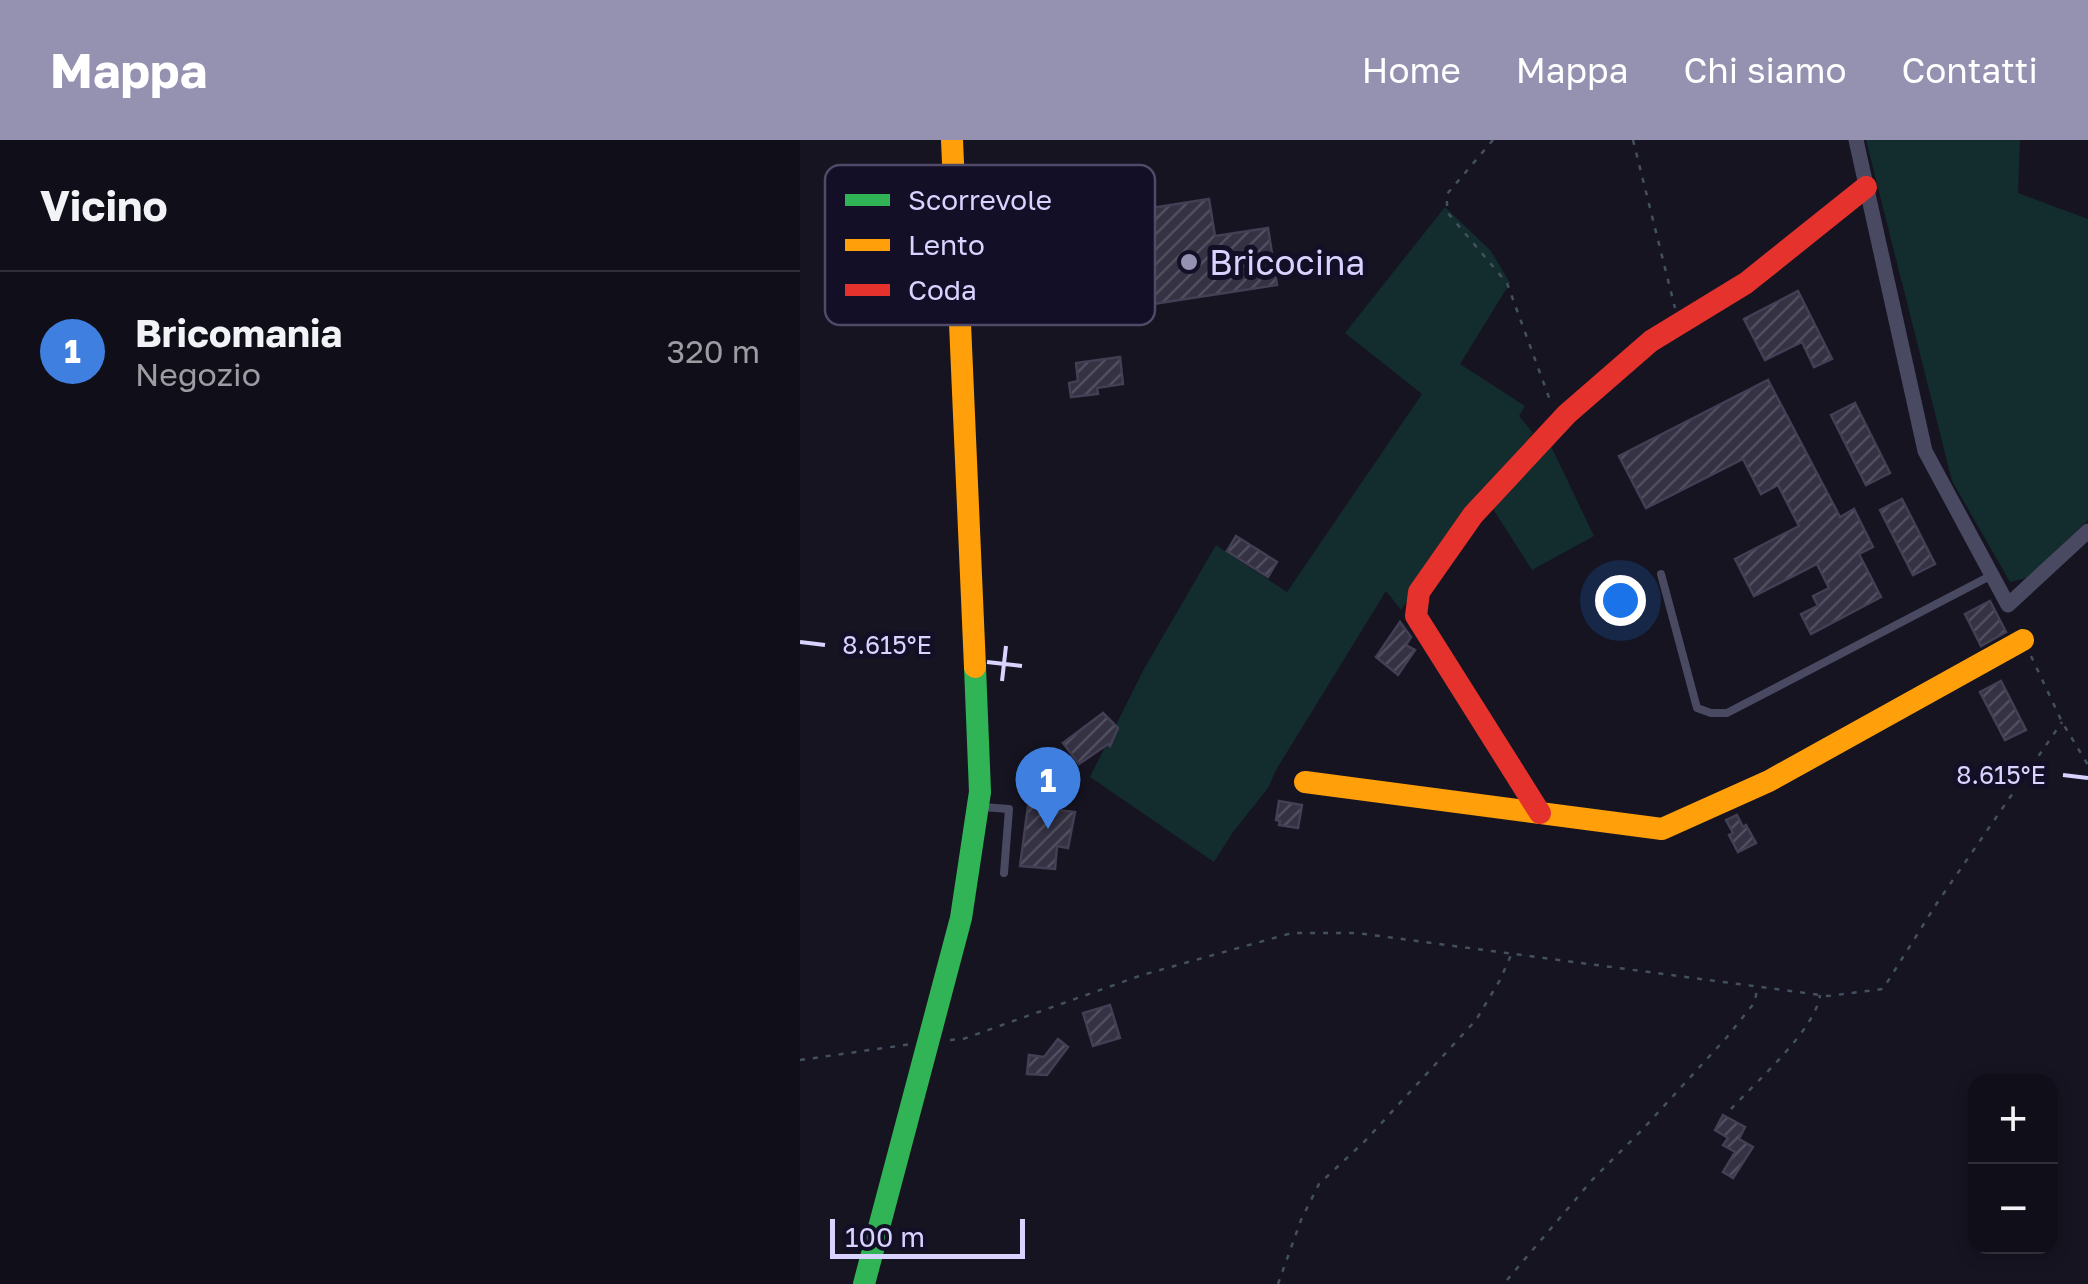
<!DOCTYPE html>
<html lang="it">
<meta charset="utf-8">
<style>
:root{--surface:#100f19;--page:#1e1d26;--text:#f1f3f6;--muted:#9c9ca2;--line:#302f38;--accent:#9591b1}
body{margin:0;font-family:"Golos Text",sans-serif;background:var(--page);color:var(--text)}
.controls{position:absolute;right:30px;bottom:30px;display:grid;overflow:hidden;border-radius:20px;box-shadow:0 5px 15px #0003}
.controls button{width:90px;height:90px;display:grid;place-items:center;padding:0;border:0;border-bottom:2px solid var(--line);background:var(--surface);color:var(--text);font:50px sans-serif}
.scale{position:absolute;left:30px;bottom:25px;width:195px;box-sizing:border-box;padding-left:10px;border:5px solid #d9d4ff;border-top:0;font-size:28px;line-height:35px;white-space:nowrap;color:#d9d4ff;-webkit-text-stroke:8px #130f26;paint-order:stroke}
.you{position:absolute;left:820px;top:460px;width:35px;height:35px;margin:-25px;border:8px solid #fff;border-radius:50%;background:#1a73e8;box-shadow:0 0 0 15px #1a73e833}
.badge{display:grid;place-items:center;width:65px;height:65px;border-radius:50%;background:var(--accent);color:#fff;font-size:32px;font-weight:700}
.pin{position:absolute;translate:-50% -82px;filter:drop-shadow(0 2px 5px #0008)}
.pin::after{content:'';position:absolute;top:52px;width:35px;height:30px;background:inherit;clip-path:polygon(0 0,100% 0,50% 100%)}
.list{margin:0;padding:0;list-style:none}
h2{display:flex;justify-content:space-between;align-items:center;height:130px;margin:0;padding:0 40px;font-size:42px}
h2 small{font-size:32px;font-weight:400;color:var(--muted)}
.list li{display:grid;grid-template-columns:65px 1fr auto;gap:30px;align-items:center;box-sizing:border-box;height:160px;padding:0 40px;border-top:2px solid var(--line)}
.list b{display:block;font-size:38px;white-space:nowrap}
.list p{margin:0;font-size:32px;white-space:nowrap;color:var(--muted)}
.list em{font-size:32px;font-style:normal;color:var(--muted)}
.map{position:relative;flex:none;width:1288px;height:1144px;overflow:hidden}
header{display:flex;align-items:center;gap:60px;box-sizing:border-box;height:140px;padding:0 50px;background:var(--accent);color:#fff}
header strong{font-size:48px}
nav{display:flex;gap:55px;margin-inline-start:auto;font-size:35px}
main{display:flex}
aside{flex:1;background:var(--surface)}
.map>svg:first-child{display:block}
.grass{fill:#132c2d}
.building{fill:url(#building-hatch);stroke:#433f54;stroke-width:2.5}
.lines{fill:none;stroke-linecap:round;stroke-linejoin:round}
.path{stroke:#44505f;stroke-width:2.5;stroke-dasharray:5 8;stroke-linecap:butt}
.lane{stroke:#4a4962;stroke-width:8}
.street{stroke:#4a4962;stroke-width:15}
.fast{stroke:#30b455;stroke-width:22}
.slow{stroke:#ff9f0a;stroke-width:22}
.jam{stroke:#e5322d;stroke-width:22}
.ticks{fill:none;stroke:#d9d4ff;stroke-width:4}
.poi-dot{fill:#9591b1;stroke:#130f26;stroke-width:4}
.labels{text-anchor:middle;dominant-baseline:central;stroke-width:10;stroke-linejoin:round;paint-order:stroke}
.poi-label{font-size:35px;fill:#d9d4ff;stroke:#130f26;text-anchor:start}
.key{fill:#130f26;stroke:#4e4a67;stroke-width:2.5}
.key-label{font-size:28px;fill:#d9d4ff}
.ticks-label{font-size:25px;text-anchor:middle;fill:#d9d4ff;stroke:#130f26;stroke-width:10;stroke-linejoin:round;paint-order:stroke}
</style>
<header>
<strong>Mappa</strong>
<nav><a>Home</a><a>Mappa</a><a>Chi siamo</a><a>Contatti</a></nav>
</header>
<main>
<aside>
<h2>Vicino<small></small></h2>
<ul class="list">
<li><span class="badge" style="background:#3f7fe0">1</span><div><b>Bricomania</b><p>Negozio</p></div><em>320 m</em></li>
</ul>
</aside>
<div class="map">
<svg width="1288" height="1144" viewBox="0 0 1288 1144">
<defs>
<pattern id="building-hatch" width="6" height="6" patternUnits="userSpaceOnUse" patternTransform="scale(2.5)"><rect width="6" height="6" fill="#343243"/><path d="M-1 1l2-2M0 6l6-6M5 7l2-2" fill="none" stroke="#514f5f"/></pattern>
</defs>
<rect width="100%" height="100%" fill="#161421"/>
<path class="grass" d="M1066,0H1220L1218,53L1288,79V380L1227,438L1210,442L1152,341Z
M645,67L691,111L710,143L660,224L725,266L719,276L733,293L679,359L601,470L586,451L476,630L468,648L433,692L414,722L290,637L344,529L416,405L487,452L622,254L545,193Z
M750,304L794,396L732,430L693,369Z"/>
<path class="building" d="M409,59L415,96L468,88L477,145L327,168L324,146L309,149L301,100L316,97L313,74Z
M998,151L1032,219L1014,227L1002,202L965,220L944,179Z
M320,217L323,244L297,248L298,254L271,257L269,243L278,241L276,223Z
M968,240L1040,377L1054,369L1073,407L1059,414L1081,457L1011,494L1001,474L1018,466L1013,456L1029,448L1017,424L954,456L935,419L999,386L978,345L961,354L943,319L846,368L819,316Z
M1055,263L1090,333L1066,345L1031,275Z
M1102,359L1135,424L1113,435L1080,370Z
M436,396L477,422L468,437L427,411Z
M1190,461L1206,492L1181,506L1165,474Z
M600,482L611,497L606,505L615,510L598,535L576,517Z
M1201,541L1226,590L1205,600L1180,552Z
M303,573L318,588L310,606L308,604L279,624L263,603Z
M479,661L502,665L498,688L479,685L480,681L476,680Z
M228,666L275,672L268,708L257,706L255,729L220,726Z
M937,675L943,687L946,685L956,703L938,712L929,695L933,693L926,680Z
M310,865L320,898L293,906L283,873Z
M258,899L268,907L247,935L227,934L229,915L244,917Z
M923,975L945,987L939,999L953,1007L933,1038L923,1032L935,1012L923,1005L928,998L915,990Z"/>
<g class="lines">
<path class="path" d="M693,0L647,54V72L707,143L751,263
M833,0L875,168
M1231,516L1262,582L1288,625
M150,900L163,899L342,835L492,793H557L1028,856L1083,849L1137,763L1262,582
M0,920L112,904
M931,969C956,942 1016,889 1020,855
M707,1140L793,1039L842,990L927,897L955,862L957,848
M478,1144L501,1080L519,1044L565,1001L676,880L700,840L711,815"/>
<path class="lane" d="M861,434L897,568L911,573H927L1192,435
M182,667L209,669L204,733"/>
<path class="street" d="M1056,0L1125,311L1208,465L1288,391"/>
<path class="fast" d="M64,1144L161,778L180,652L175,527"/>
<path class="slow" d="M152,0L175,527
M505,642L862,689L969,641L1223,500"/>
<path class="jam" d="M740,673L616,476L619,452L673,375L767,274L851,201L946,143L1066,47"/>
</g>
<path class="ticks" d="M0,502L25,505M187,522L222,526M202,541L206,506M1263,635L1288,638"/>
<circle class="poi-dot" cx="389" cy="122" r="10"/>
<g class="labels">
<g class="poi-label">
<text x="409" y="122">Bricocina</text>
</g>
</g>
<rect x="25" y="25" width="330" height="160" rx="15" class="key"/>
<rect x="45" y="54" width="45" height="12" fill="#30b455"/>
<rect x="45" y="99" width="45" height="12" fill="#ff9f0a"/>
<rect x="45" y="144" width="45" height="12" fill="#e5322d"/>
<g class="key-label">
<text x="108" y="70">Scorrevole</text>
<text x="108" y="115">Lento</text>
<text x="108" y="160">Coda</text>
</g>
<g class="ticks-label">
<text x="87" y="514">8.615°E</text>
<text x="1201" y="644">8.615°E</text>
</g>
</svg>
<div class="controls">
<button>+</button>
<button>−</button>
</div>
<div class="scale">100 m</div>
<div class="you"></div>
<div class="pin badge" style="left:248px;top:689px;background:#3f7fe0">1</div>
</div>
</main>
